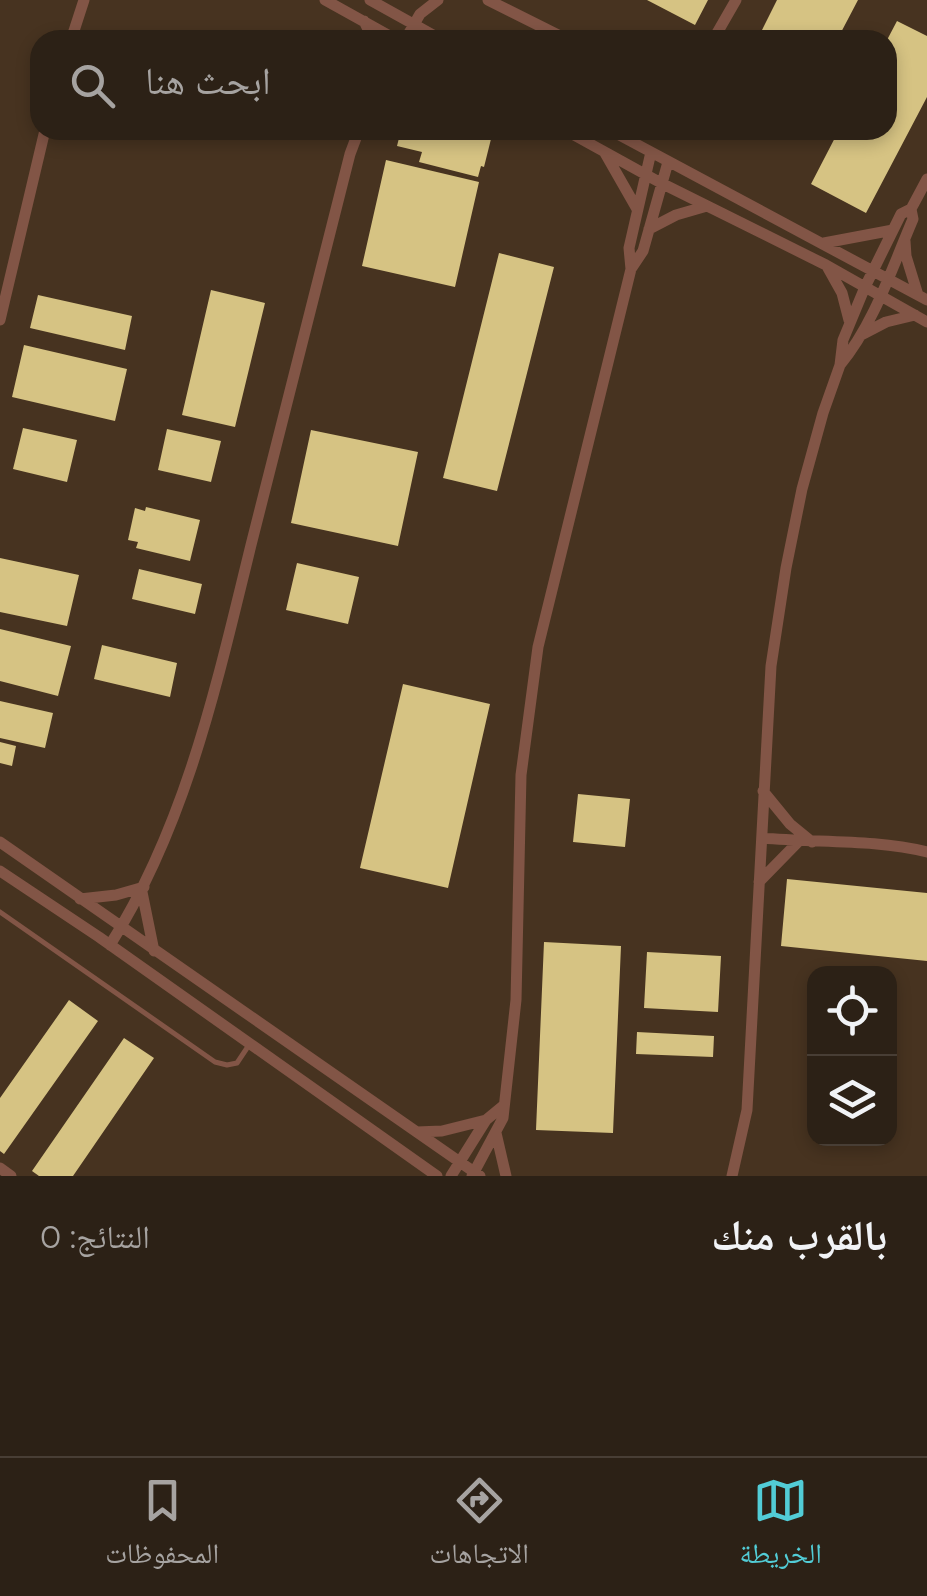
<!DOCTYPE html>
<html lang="ar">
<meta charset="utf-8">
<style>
:root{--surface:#2c2116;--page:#34291f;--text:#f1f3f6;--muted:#a6a3a1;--line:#483e35;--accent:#52ccd6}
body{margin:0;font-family:Montserrat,"Noto Naskh Arabic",sans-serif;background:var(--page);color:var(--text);direction:rtl}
.controls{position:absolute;right:30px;bottom:30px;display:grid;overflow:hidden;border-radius:20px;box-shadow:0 5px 15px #0003}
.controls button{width:90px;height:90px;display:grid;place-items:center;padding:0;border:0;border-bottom:2px solid var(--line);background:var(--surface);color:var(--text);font:50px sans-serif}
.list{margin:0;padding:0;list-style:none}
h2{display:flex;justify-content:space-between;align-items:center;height:130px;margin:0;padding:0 40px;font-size:42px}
h2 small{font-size:32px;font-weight:400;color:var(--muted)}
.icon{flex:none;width:55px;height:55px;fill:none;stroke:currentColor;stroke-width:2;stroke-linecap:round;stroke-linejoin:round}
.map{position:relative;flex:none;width:927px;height:1176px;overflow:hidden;direction:ltr}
.search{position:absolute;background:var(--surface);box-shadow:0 5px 15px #0003;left:30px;right:30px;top:30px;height:110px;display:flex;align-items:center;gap:25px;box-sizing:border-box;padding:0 35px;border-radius:30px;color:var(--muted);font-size:38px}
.sheet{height:280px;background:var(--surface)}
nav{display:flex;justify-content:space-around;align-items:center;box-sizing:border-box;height:140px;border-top:2px solid var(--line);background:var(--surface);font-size:28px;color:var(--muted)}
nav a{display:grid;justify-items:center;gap:5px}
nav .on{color:var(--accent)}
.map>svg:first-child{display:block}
.built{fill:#473320;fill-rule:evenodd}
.building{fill:#d6c383}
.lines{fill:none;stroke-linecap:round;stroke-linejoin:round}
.lane{stroke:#825546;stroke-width:5}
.street{stroke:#825546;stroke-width:11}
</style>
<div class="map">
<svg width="927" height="1176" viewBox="0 0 927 1176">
<rect width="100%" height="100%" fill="#3a2c1d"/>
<path class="built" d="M0,0H927V1176H0ZM40,40H887V130H40ZM814,974H890V1138H814Z"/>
<path class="building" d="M647,0H708L695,25Z
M777,0H858L837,40H757Z
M897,21L927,36V97L866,213L811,184L839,130H887V40Z
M401,130H487L493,131L484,167L481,166L478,177L419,162L422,152L397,146Z
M386,160L479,182L455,287L362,266Z
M499,253L554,267L497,491L443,478Z
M211,290L265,303L235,427L182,415Z
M38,295L132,316L125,350L30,328Z
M24,345L127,369L115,421L12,397Z
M23,428L77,440L67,482L13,469Z
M167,429L221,441L211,482L158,470Z
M311,430L418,452L398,546L291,523Z
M146,507L200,520L190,561L136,548L138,542L128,540L135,508L145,511Z
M0,558L79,575L67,626L0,612Z
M297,563L359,577L348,624L286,610Z
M139,569L202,584L195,614L132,599Z
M0,629L71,646L58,696L0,681Z
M102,645L177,663L170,697L94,679Z
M403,684L490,704L448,888L360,868Z
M0,701L53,713L45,748L0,738Z
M0,742L16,746L12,766L0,763Z
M578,794L630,799L625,847L573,842Z
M787,879L927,893V961L781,946Z
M544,942L621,946L613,1133L536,1130Z
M647,952L721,956L718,1012L644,1008Z
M69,1000L98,1021L4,1154L0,1151V1098Z
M637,1032L714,1036L713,1057L636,1054Z
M124,1038L154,1058L73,1176H39L32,1171Z"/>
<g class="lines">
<path class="lane" d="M0,912L215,1062L227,1065L237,1063L249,1045"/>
<path class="street" d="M325,0L397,40
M370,0L442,40
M488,0L568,40
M364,21L373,40
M71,40L84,0
M405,40L420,14L438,0
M713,40L736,0
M565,130L661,183L826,265L927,322
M610,130L927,300
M605,153L637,209
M649,229L676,215L707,206
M905,241L906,256L918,295
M824,243L893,230
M828,268L842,293L849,320
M631,269L643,251L668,162
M0,320L45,130
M861,335L886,322L915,315
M840,365C874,324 892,268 913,219L911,209
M763,791L790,824L812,842
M762,838C816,843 875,839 927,852
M0,842L480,1176
M0,871L99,937L437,1176
M759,882L799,841
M142,892L154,951
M80,899L116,895L144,887
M110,945C187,823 217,683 251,545C284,414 317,284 350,154L359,130
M417,1132L442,1131L486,1120
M496,1133L506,1176
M0,1168L11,1176
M451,1176L486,1120L503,1106
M472,1176L503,1118L516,1000L521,775L538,647L631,269L629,248L651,152
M732,1176L747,1110L771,666L786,568L802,489L823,413L840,365L843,340L865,287L901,214L911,209L927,179"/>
</g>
</svg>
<div class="controls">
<button><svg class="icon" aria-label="locate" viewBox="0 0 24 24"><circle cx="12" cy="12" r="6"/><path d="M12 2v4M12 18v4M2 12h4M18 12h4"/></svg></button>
<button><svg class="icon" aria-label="layers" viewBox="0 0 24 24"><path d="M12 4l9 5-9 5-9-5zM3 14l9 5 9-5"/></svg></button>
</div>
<div class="search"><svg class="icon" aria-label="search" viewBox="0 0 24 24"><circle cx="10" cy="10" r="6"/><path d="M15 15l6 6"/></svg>ابحث هنا</div>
</div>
<section class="sheet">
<h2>بالقرب منك<small>النتائج: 0</small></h2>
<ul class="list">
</ul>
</section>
<nav>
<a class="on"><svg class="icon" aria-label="map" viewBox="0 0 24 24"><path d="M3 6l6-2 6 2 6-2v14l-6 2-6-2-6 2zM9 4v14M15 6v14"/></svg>الخريطة</a>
<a><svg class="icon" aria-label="directions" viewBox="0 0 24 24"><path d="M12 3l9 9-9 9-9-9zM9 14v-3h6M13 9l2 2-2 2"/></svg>الاتجاهات</a>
<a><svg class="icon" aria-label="saved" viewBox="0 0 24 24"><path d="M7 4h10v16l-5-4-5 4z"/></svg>المحفوظات</a>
</nav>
